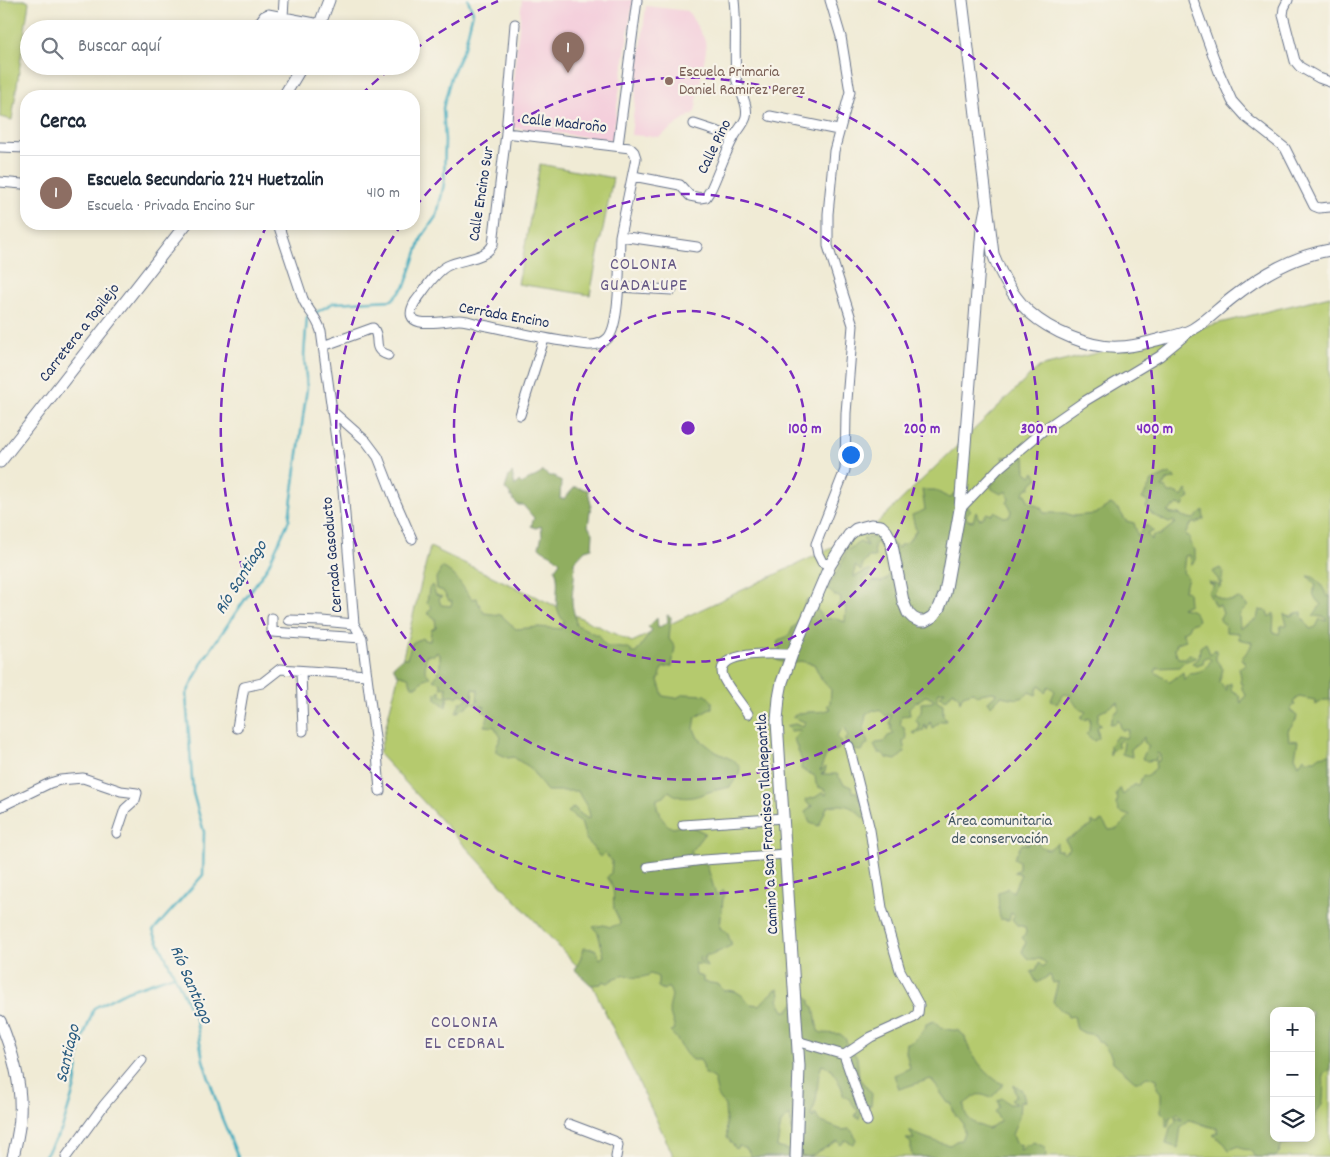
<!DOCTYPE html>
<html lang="es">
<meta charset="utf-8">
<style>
:root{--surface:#fff;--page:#f6f6f7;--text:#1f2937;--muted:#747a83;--line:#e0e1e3;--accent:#b5179e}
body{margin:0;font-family:Dekko,sans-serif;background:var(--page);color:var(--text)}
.controls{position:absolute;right:15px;bottom:15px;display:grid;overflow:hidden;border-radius:10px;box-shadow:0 2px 8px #0003}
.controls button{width:45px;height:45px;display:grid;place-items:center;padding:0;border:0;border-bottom:1px solid var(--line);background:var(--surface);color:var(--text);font:25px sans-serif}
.you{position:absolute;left:850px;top:454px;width:18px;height:18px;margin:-12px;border:4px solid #fff;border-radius:50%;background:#1a73e8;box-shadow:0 0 0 8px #1a73e833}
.badge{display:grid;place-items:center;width:32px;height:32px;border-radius:50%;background:var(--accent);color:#fff;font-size:16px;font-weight:700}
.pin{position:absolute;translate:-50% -41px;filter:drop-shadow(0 1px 2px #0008)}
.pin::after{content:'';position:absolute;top:26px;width:18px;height:15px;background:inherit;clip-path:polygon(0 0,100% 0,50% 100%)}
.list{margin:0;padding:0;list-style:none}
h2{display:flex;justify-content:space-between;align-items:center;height:65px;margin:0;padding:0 20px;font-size:21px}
h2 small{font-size:16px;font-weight:400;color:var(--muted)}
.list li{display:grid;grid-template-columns:32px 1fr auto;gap:15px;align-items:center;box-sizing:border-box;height:75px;padding:0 20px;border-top:1px solid var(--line)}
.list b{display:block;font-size:19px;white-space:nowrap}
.list p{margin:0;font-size:16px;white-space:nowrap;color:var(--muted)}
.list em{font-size:16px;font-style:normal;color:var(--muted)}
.icon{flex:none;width:28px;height:28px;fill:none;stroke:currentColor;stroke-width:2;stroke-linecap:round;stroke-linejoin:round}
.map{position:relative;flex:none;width:1330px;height:1157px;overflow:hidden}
.search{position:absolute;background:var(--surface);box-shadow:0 2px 8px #0003;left:20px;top:20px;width:400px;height:55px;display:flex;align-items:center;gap:12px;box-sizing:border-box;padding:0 18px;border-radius:28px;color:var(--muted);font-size:19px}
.panel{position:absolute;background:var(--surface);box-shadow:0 2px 8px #0003;left:20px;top:90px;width:400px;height:140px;border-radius:20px}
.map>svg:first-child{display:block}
.built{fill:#f4cfdc}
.green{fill:#b5ca6e;stroke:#687c66;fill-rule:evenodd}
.forest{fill:#90ae61;stroke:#566e60}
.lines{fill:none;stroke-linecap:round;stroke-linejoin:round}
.stream{stroke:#40acbf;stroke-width:2.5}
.street-casing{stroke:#667188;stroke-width:11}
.secondary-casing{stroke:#667188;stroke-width:13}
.street{stroke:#fff;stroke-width:9}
.secondary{stroke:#fff;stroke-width:11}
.ring{fill:none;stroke:#7b2cbf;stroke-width:2.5;stroke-dasharray:9 6}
.education-dot{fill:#8d6e63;stroke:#f7f3e8;stroke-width:2}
.labels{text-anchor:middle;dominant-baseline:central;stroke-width:4.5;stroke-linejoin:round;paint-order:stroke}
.education-label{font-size:16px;fill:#785e54;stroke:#f7f3e8;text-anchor:start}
.street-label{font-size:16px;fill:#1b2f5e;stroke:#f7f3e8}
.park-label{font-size:16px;fill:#425662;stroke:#f7f3e8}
.neighbourhood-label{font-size:18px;letter-spacing:1px;fill:#665986;stroke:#f7f3e8}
.water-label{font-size:18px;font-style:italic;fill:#285b80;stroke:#f7f3e8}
.centre{fill:#7b2cbf;stroke:#f7f3e8;stroke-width:2.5}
.ring-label{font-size:15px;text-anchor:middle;font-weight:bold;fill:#7b2cbf;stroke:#f7f3e8;stroke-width:4.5;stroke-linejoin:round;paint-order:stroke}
</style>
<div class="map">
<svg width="1330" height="1157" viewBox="0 0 1330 1157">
<rect width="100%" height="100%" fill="#f7f3e8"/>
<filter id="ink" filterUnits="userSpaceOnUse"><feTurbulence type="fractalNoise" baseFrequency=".02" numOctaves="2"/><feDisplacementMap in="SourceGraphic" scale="10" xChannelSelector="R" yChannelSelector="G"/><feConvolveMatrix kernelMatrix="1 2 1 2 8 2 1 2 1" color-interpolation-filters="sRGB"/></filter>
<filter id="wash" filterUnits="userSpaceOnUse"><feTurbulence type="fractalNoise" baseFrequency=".0096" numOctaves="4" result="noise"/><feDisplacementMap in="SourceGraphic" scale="20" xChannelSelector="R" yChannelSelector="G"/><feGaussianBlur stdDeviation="1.12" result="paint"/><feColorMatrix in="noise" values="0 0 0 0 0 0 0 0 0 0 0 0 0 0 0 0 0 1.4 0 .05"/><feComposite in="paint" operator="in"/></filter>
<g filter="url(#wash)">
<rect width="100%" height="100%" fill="#f0ebd5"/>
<path class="built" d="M522,0H633L612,140L508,127Z
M646,6L688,11L705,40L706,50L695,112L659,137L631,135Z"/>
<path class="green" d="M0,0H24L29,2L12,120L0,117Z
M540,164L613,178L590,295L518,284Z
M1330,296V1157H674L590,980L379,754L430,547L632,642L870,530L1039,367ZM1274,1011H1311V1138H1274Z"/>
<path class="forest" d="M1002,457H1025L1026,472L1031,476L1034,472L1038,478L1032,483L1030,488H1027L1023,494H1026L1028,501L1041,508L1044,513H1065L1073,516L1095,514L1111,504L1119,510L1126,521L1134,523L1138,536L1146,525L1154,531L1147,534L1151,540L1153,535H1160L1175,523L1174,521L1169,523L1153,515L1146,507L1148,502L1142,499L1152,481L1170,473L1176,479L1167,480L1162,487L1166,488L1169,493H1177L1182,497L1186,490L1190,498L1185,501L1183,507L1179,504L1167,512L1172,514H1179L1183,517L1194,519L1203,510L1204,519L1197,523H1192L1185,535L1190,537V543L1195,550V560L1191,565L1190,555L1185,556L1183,572L1188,578L1184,590L1188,592L1189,604L1181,608C1191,610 1195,609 1198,620L1194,623L1190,624L1188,629L1182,633L1186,640L1177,643L1175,649L1178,658H1186L1189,654L1197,657L1184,662L1179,667L1157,668L1155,672L1170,682L1183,672L1184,680L1190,673C1201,672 1206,670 1211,660L1207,657L1204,658L1203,663L1196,665L1192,663L1199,658L1200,647L1206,643L1210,654L1214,650H1216V660L1223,669L1219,683L1222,684L1224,689L1227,690L1225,686L1231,683V690L1239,695L1241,703L1246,695L1242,689V684L1240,683L1241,677L1239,668L1246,664L1241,659L1250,648L1252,642L1239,639V633L1226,632V627L1220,620V617L1223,614L1220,605L1215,606L1208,592L1214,586L1208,582L1220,585L1218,579L1212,572L1220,568L1223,572L1221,586L1213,594C1221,600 1229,604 1238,598L1248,606L1239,615L1240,628L1257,619L1259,610L1267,611L1269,617L1274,613L1273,632L1279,634L1281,626L1287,625L1284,614L1290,616L1296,613L1302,612V617L1310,629L1316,627L1320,619L1327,621L1325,617L1313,616L1321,605C1314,597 1311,595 1316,585L1308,576C1318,576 1323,588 1327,596H1330V700H1324L1316,705L1315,700L1299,697L1293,701L1295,704L1290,710L1297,716L1296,720L1288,730L1289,740L1298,741L1295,757L1299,765L1304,757L1306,760H1315L1320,756L1330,754V1068L1323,1075C1324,1082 1324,1097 1322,1104C1321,1107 1317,1111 1315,1114L1316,1123L1311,1124V1011H1274V1138H1283L1291,1144L1286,1145L1282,1144L1279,1153L1275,1157H1255L1250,1150L1242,1149L1239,1146L1229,1150L1224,1143L1213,1135L1218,1132L1217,1128C1208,1128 1198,1121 1188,1120L1181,1127L1178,1148L1166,1144L1170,1128L1176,1121L1175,1116L1182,1119L1178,1113L1170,1117L1168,1127H1166V1117L1161,1112V1093L1157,1088V1079L1148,1076L1141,1081H1135L1113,1062L1110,1053L1101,1042L1097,1040L1095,1035L1084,1033L1077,1029L1074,1016L1068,1017L1066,1012L1061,1010L1053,1002L1058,982L1053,983L1050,975L1037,983L1031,972L1036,970L1039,963L1043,967L1046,963L1040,959H1028L1022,952L1026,942L1022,938L1026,933L1025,927L1017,925L1012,919L1015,916L1011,913L1009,920L1000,919C998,909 999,902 998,893L1008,888L1013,892L1021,874L1014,872L1019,869V861L1014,858L1022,844H1029L1032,835L1039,832V846C1050,849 1046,852 1057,843L1056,850H1061L1063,853L1070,848L1065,840C1075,836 1082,830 1092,826V821L1096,824L1102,821L1109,830L1117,829L1130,816L1119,812L1116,804L1118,799L1116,795L1120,788L1123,795L1134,785H1138L1142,777L1148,775L1156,768L1155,762L1159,761L1160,755L1157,753L1156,760L1147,761L1142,758L1149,746L1144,742V737L1138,744L1131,749L1132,757L1122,754L1124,743L1121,740L1117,743L1119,746L1112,750L1110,756V745L1117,736L1126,738L1129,730H1122L1118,719L1116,723L1110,724L1114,713L1119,710L1118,702C1111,705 1106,710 1099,713L1097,722L1101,725L1097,727L1099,738L1094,741L1086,734L1089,731L1090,718L1083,720L1081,717L1086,712C1073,707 1078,704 1070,698L1071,695L1063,694L1057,704L1051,700L1055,691L1049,686L1045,693L1040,685L1038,686L1036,695L1029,692C1022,702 1012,698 1001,696L991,706L988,701L997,693L991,692L976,695L973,692L963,695L960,702L959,697L953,691L946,700L940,696L945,691L939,692L936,700L943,704V716L945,717L946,721H940L933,728L930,722L927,730L925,725L923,731L916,734L912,733L918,730L920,726L915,719C921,715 922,711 921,703L933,702V698L925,696L917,702L914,703L909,708L910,715L902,716L900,725L904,728L907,739L903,742L905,752L896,760L887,758L882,753H878L874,745L876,743L884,742L888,736L894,734L891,729L892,725H890L891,715L886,716L881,711L873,710L866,715L864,727L868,744L865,745L862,751C854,751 847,748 845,740L848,737L845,727L838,734L837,738L842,742L839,749L826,755L820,771L826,767L825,772L821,774H837L844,784L851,787L853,792H857L860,800L870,802L866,817L863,818C854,806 842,802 827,807L819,826L810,823L805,812L813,806L809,805L805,800L816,797L823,792L825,795L827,794L824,789C815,787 816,784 815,776L801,769L802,761L794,739L800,730L791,731L786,726L795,724L803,727L805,722L792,717C806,708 816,715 831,709L827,706L830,703L831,690L822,680L814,664L800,661C792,666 785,663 777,660L780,649L777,642L790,634L793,627L796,625L807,599L818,610L823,619L834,618L845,622L846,606L837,607L840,603L841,598L834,595L827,588L831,583L843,561L846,551L860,542L867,546L863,538L875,537L879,540L874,546L875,557H868L866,561L863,563L861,571L855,566L854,577L866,571H871V575L863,580L867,585H870L873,581L882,582L888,578L893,562C886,557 886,551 879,546L881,542L891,543L899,548L900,545L907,543L916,531L912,515L925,510L922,490H935L945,496L951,497L954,493L958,501L971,510L966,515L967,520L973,521L976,512L979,519L983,518L987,513L992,515L995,511L1004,517L1010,516L1011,510L1007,503L1009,499L1007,495V491L1001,494L992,489L991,484L994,483V474L1006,464Z
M543,471L549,476H555L556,478L561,481L560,499H564L575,487L588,490L591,505L588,526L593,533L592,548L585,550L574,562C576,575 572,589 572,601C572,609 576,617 576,625C586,628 590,633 600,636V639L607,647C615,646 621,649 629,648L631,650V653H636L652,630L648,627L657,618L658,628L668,622L667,615L671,617L669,639L675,647L672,666L662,668L660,677L658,680L663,696L676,698L684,694L706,695L712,701V708L696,717L694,729L698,738L716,752L735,761L740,768L739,774L730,787C722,789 713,790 706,793C693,798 680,801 669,791L664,797L657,799V809L660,811C660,818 667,826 673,828L686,824L705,833L691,851L694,857L707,865L716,895L724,890L725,894L723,899L720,928L727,932L732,945L712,955H706L704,960L700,957L699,960L705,962L707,967L701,964H695L696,975L703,977V982L718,984L724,991C736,988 743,996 751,1004L760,1005C764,999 770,996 775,990L779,989L780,996L778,1000L784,1011H788L803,992L810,1000V1004L814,1007L818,1031L822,1033L840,1034L845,1038L848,1046L857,1057L859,1078L872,1094L871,1105C865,1107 861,1113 859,1119L855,1116L858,1111L849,1099L843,1095C843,1085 835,1078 832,1069L822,1065C815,1081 820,1098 811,1114L813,1118L815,1113L819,1121L842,1130L849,1129L853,1132L856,1140L853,1144L845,1140L841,1145L837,1141L811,1156L802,1157L795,1149L790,1115L781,1123L777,1147L788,1150L787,1157H752L747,1149L739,1146L736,1149L727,1137L725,1106L718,1096L714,1078L704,1073L703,1065L700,1060H692C680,1050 682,1042 670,1032L675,1029L669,1010L672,995L669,988H666L664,990L658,987V977L651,974C643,978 634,979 626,975L615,978L608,983L603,981L601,984L591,985L575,970L581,957L583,948L595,949L600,959L604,956L598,933L593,927L604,925L610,927L620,924C619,918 616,914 614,909C612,895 617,891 607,877L611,873L612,862L605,853L600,857L586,839L581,822L568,812L574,807L579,813L588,819L590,817C589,806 582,801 578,791H547C543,787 530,767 528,766C523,763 518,761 514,757L508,758L496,752V748L501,737L496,730L495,727L484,726L489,715L482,710L485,707L474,704L477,701L478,690L473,689L472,703L456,713L460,702H463L468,697L461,694L456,697L454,695L448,696L446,707L436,699V693L440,690V695L447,696L446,687L441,688V683L433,680C441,672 440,666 440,655L437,652L434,655H426L425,671L430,677L424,679L418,686H412L408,677L397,674L393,666L402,658H407L412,643L422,638L424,640L430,641L431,630L436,627L435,618L427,613L432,608L427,603L429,588L432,585L436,595L442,597L439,599L441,605L451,606L452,601H449L443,591L437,589L436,578L442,567C459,576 460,585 472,599L477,598L478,602L484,613L501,615L516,629L539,627L561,629L564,621C550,606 562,586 555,569L560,562C552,552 546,554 539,547L542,536L541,526L536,528L531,526L534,518L523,505H518C512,500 511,494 505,489L509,476L512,473L515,486L519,481L522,484L525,483C530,477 539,477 543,471Z
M934,1021C940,1027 947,1031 957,1030L965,1036C966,1050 990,1081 1004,1084L991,1098C975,1091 977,1096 964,1104C964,1120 974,1123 988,1129L1000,1121L995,1112L999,1107L998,1100L1002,1098L1009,1104H1016L1011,1099L1016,1096L1014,1085L1022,1090L1025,1101L1020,1102L1019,1117L1012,1135L1015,1143L1022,1145L1020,1150L1024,1149L1025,1145H1030L1033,1142L1045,1147L1046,1155L1044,1157H914L911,1152V1143L906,1139H914L909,1131C920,1136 938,1143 950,1145L956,1141L961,1140L964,1133L963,1124L954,1113L951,1103H948L931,1079L899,1089L894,1075L910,1068L906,1052L907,1043L912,1042L925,1029L926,1024Z"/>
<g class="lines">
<path class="stream" d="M315,313L333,303L392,300L405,286L422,237L437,215L444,184L445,140L443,108L451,77L465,45L473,12L468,0
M44,1157L62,1129L75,1086L80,1046L94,1008L127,991L174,975
M238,1157L221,1116L203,1060L196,1020L153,931L203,875L204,832L193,793L186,695L204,659L268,566L289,520L307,388L304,355L307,317L310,315"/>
</g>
</g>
<g filter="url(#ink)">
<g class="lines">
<defs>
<path id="street" d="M1193,0L1219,72L1232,101L1248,119L1285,148L1314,206L1319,208L1330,207
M1288,0L1284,8L1283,15L1295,61L1300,67L1319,78L1330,82
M283,17L284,0
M515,24L506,133L493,244C486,260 462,258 447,266C434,273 424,291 415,302C397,333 447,320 459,320C466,320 472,322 478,324C508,330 538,338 568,342C576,343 584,345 591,345C597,345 604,342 608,338C621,323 619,257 620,236
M255,29L264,16L268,14L320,24
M770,116L838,130
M694,124L734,137
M506,133L630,148L634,152L636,158L620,236L697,247
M618,145L637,0
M0,147L26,148
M633,176L680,185L690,196L700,198L706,197L711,189C719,172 725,153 734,137C738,130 744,124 746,117C749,103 738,90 736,77C734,51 737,25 734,0
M0,182L22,184
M278,224L303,299C309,313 316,315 321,331L343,490L354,624L362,638L377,753L380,791
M618,287L672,290
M323,346L373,328C382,339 370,349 388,355
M331,410L366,441L378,457L394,498L412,539
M520,415L544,339
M960,509L999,468L1046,428L1085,401L1160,356L1188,333
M830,565L822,562L818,554L816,544L845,470L846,413L853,325L828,246V214L834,151L850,92L841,37L830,0
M272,618V632L362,638
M289,620L322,621L354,624
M301,671L303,731
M748,714C741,703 729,689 724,679C710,649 776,654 792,654
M237,728L244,687L262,683L280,669L367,675
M0,807L50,783L60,780L83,778L121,791L137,793L135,800L125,809L117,833
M683,825L783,818
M648,867L704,860L786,854
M797,1041L844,1055L871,1037L913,1018L918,1013L919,1005L900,970L882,908L870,830L849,746
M844,1055L867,1121
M569,1124L614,1141L618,1145L616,1157
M66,1157L104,1105L142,1060"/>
<path id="secondary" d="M962,0L993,254C1001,275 1012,296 1029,312C1050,331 1091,349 1119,347C1132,347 1145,343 1157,340C1168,337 1183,335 1193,329C1207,321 1219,308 1232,298C1261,275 1293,256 1330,250
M318,29L329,0
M284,96L302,66
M0,462L186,224
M0,1021C12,1050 22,1083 20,1115C20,1129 16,1143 13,1157
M796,1157L799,1066L777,721L779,698L782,682L792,654L830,565L849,535L856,529L871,525L881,526L886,531L891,540L903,601L908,613L913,618L919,621H925L932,617L939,608L945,593L960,509L982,228L986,208"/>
</defs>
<use href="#street" class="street-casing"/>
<use href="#secondary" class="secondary-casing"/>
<use href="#street" class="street"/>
<use href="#secondary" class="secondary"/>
</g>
</g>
<g class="ring">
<circle cx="688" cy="428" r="117"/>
<circle cx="688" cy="428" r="234"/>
<path d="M415 207A351 351 0 1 1 402 224"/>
<path d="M361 95A467 467 0 0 1 391 68M414 50A467 467 0 0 1 498 1M878 1A467 467 0 1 1 266 227"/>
</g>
<circle class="education-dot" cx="669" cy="81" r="5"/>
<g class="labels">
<g class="education-label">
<text x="679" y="72">Escuela Primaria<tspan x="679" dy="18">Daniel Ramirez Perez</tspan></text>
</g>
<g class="street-label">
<text transform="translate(564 124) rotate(6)">Calle Madroño</text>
<text transform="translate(715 147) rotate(-64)">Calle Pino</text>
<text transform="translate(482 194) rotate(-81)">Calle Encino Sur</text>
<text transform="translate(504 316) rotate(10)">Cerrada Encino</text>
<text transform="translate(80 333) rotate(-52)">Carretera a Topilejo</text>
<text transform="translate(333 555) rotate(-95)">Cerrada Gasoducto</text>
<text transform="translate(768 824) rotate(-93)">Camino a San Francisco Tlalnepantla</text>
</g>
<g class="park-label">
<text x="1000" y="821">Área comunitaria<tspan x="1000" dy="18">de conservación</tspan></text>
</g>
<g class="neighbourhood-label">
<text x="644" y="265">COLONIA<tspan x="644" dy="21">GUADALUPE</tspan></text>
<text x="465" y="1023">COLONIA<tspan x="465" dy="21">EL CEDRAL</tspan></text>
</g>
<g class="water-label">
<text transform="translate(242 578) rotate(-58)">Río Santiago</text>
<text transform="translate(190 985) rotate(67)">Río Santiago</text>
<text transform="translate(69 1054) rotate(-77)">Santiago</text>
</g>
</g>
<circle cx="688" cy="428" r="8" class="centre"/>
<g class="ring-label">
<text x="805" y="433">100 m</text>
<text x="922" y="433">200 m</text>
<text x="1039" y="433">300 m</text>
<text x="1155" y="433">400 m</text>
</g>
</svg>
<div class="controls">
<button>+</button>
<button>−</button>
<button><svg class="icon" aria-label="layers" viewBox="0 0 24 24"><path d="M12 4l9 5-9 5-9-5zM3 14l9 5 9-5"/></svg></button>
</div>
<div class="you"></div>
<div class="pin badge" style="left:568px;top:73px;background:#8d6e63">1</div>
<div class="search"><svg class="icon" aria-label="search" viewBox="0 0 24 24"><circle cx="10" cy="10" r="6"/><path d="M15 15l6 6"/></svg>Buscar aquí</div>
<section class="panel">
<h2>Cerca<small></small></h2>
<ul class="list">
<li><span class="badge" style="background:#8d6e63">1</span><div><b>Escuela Secundaria 224 Huetzalin</b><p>Escuela · Privada Encino Sur</p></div><em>410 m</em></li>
</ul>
</section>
</div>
